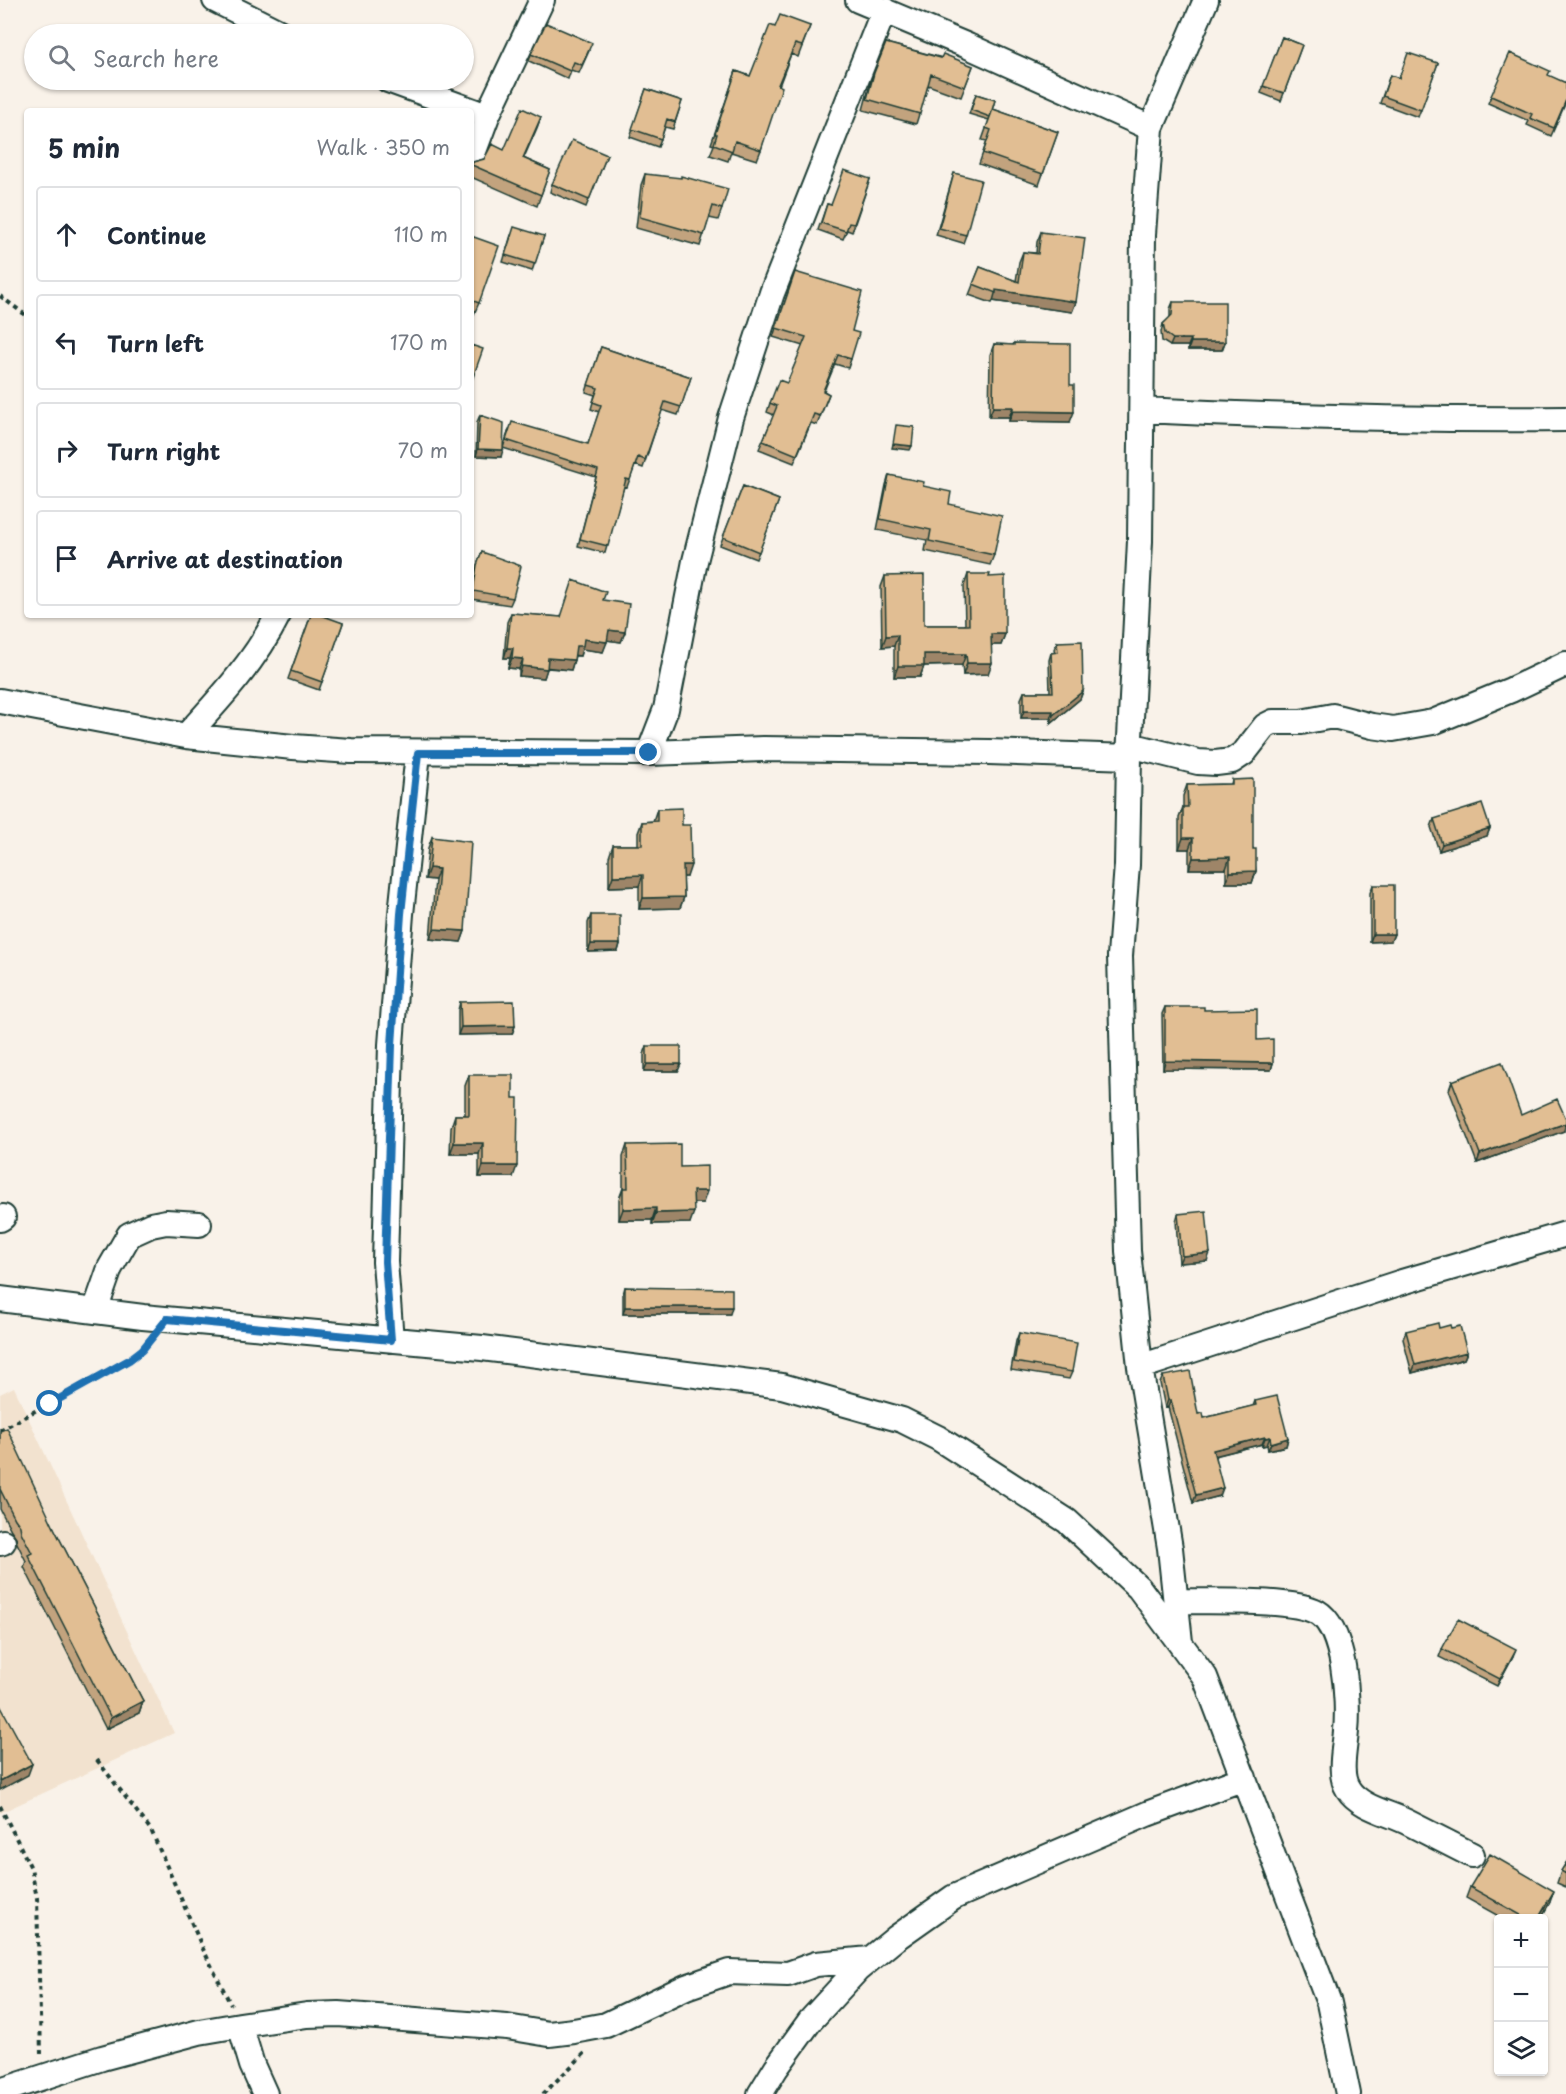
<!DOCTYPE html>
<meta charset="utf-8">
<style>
:root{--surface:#fff;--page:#f2f2f3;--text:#1f2937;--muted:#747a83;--line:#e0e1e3}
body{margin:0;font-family:"Playpen Sans",sans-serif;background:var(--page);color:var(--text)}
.controls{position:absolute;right:18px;bottom:18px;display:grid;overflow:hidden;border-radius:6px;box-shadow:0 2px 4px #0004}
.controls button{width:54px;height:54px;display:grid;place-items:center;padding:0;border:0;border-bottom:2px solid var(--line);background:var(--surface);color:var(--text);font:30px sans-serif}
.stop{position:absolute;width:18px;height:18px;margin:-14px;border:4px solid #1f6fb2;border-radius:50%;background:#fff}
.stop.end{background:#1f6fb2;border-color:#fff;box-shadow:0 2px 6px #0008}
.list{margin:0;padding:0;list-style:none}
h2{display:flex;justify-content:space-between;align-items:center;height:78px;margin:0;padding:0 24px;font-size:26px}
h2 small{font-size:20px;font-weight:400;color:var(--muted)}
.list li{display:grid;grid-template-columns:39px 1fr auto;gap:18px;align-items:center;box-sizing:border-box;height:96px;margin:0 12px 12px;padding:0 12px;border:2px solid var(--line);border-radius:6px}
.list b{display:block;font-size:22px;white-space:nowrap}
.list em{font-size:20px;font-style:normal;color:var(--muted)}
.icon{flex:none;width:33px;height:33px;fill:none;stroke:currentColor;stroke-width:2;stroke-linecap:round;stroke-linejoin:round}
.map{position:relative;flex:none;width:1566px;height:2094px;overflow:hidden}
.search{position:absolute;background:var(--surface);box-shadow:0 2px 4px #0004;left:24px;top:24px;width:450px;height:66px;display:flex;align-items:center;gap:15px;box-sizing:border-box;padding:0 21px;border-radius:33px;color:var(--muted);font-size:22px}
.panel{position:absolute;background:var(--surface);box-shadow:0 2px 4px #0004;left:24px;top:108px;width:450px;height:510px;border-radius:6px}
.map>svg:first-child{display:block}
.built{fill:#f2e2cf}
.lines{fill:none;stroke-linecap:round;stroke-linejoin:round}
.minor-casing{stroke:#1f3d34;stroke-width:28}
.path{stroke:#1f3d34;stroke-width:4;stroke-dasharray:4.5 4.5;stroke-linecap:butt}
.minor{stroke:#fff;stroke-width:24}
.wall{fill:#c2a37e;stroke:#1f3d34;stroke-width:1.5}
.shaded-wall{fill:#9e8567;stroke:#1f3d34;stroke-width:1.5}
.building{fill:#e1be93;stroke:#1f3d34;stroke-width:1.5}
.route{stroke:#1f6fb2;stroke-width:8}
</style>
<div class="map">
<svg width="1566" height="2094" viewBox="0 0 1566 2094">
<rect width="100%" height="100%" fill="#f9f2e9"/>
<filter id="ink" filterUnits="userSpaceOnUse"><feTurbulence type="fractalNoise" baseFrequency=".0167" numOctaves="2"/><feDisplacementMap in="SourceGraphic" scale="12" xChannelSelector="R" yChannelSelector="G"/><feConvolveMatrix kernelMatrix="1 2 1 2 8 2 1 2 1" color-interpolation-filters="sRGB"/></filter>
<g filter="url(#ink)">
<path class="built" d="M14,1387L174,1733L0,1813V1394Z"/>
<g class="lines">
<defs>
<path id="minor" d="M215,0L283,34
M858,0L968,46L1151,128
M388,80L487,116
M471,159L487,116L542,0
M1142,410C1283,417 1424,420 1566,419
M0,701L186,736L293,747L351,751L649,753L763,749L989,752L1129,757
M186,736C220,699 256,660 278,615
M1130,745L1198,762L1216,763L1232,761L1244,753L1265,726L1273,722H1301L1333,716L1372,726L1393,729L1433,722L1511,690L1566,664
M649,753L666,709L695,561L731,418L772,293L884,10
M0,1219L3,1217
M0,1299L143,1317L482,1348L782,1386L902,1420L938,1438L1067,1521L1139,1588L1205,1677L1329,2003L1348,2094
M95,1311L110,1268L129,1235L151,1225L166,1222L199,1224
M391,1340L385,1262L391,1045L401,914L418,753
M1140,1367L1402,1282L1566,1234
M0,1543L3,1542
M1177,1601C1208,1602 1292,1598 1317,1612C1345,1628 1349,1702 1346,1731C1345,1748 1338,1774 1348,1789C1359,1807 1389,1813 1407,1822C1429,1833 1450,1844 1472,1855
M1180,1642L1170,1548L1140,1367L1128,1251L1120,956L1127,865L1129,757L1140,541L1143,234L1151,128L1206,0
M240,2025L252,2065L265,2094
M0,2091L102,2058L199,2032L240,2025L307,2015L338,2014L507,2027L549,2034L574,2031L606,2025L686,1987L729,1972L788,1974L816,1964L870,1959
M760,2094L776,2068L810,2021L857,1970L896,1938L954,1897L1147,1814L1244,1778"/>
</defs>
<use href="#minor" class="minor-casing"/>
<path class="path" d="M0,296L27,316
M0,1430L129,1360L142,1350L150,1340
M97,1760L151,1830L203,1949L231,2005
M0,1806L31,1868L37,1898L41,2054
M543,2094L586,2052"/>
<use href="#minor" class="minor"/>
</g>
<path class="wall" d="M810,26L798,57L791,54L779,86L761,150L757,160L731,152L728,161L710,155L714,145L711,144L736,71L750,76L775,27Z
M1282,37L1302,45L1281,101L1261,93Z
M886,43L973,66L961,97L928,85L916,124L863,110L870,84Z
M589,51L579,73L571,70L568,79L529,61L531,54Z
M1438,63L1418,117L1380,103L1390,75L1399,78Z
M1548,76L1566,83V102L1551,136L1527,125L1529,121L1488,103L1491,96Z
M646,89L682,101L673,129L665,127L658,147L630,137Z
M976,94L995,100L989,120L969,114Z
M993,109L1058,132L1039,185L979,164L987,141L982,140Z
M541,117L523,158L550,170L537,206L471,177V167L473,162L484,159L504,150Z
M607,155L586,207L550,192L552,184Z
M954,173L966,235L963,243L936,235Z
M645,174L722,209L718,220L709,218L700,246L636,228L641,185Z
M870,179L852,232L847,230L843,239L818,230L827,204L831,205Z
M1041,232L1076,302L1072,312L993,301L992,303L969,295L980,267L1016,281L1019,262L1023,252L1036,253L1037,242Z
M511,235L544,236L532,271L503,262Z
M471,236L479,303L474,314L471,313Z
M795,272L852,331L851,359L848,368L835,364L824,391L829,394L817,425L811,423L794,463L759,449L774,415L767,412L770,403L787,383L803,346L773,337Z
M1173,302L1225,342L1222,350H1188V346H1170L1162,341L1161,332L1163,324L1170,318V309Z
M1014,343L1070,422L1009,421V417H989L990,355L994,344L1013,345Z
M601,347L691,377L678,415L662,410L643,468L635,465L627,487L624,486L605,553L578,546L596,477L503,448L509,429L588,444L599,412L591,409L595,395L586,392Z
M480,415L501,457L476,456L477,422Z
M889,475L923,486L949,504L994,555L990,565L925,551L927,540L877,530L886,485Z
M743,486L779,500L756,559L720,545Z
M482,552L513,598L510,605L471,599L474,573Z
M968,574L989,577L1005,634L1001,645H991L988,674L963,675L962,665L924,666L920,677H894V646L882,647L881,587L885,576L924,625H965L964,586Z
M603,600L625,632L621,642L607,640L603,652L582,649L580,656H575L571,670L547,668L544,678L519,676V669L508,668L510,658H504L507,622L511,613L561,617Z
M311,615L343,623L319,690L288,679Z
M1057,642L1083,691L1080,699L1051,723L1050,718H1021V699L1024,692H1050L1049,660L1051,653H1055L1054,649Z
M1232,780L1253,849L1256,871L1252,883H1226V869H1189V849H1179V818L1183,807V796L1187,785L1231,784Z
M657,809L682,825L687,877H683L684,897L680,908L639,909V886L609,887V857L613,845H638V833L642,822L653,821Z
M1434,819L1490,828L1487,836L1439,851L1431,827Z
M432,837L465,931L461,942L430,939L435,880L425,879L428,848Z
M1373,885L1394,934L1391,941L1370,942V893Z
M591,915L620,944L618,951L588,952V923Z
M460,1002L515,1026L512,1034L458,1035V1010Z
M1165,1007L1204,1010L1257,1040L1273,1063L1271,1070L1163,1069L1162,1014Z
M647,1046L678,1071H644V1054Z
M469,1075L513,1098V1177H479V1154H450L451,1127L455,1115H465V1086Z
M1452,1081L1521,1115L1564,1131L1477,1163L1449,1090Z
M627,1145L680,1167L703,1203H693L690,1223L652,1224V1220H619V1199L623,1188V1157Z
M1178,1214L1207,1261L1179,1263L1176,1221Z
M625,1287L730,1314H623V1294Z
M1439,1328H1451L1467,1352L1464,1359L1412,1373L1403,1339L1406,1331Z
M1019,1333L1072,1372L1069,1379L1011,1370L1016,1341Z
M1163,1376L1198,1414L1204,1418L1253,1406L1255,1401L1288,1438L1286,1446L1268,1450L1267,1445L1262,1446V1444L1215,1456L1220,1496L1193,1503L1168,1407L1165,1408L1160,1383Z
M0,1431L55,1530L143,1701L139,1713L106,1729L24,1567L26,1561L17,1543L16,1537L11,1530L0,1509Z
M1442,1649L1513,1656L1497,1686L1439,1657Z
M1566,1863V1887L1557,1883L1561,1871Z
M1470,1887L1550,1902L1541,1918H1502L1466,1898Z"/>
<path class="shaded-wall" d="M541,117L537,128L519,169L523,158Z
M996,290L1076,302L1072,312L993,301Z
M1173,339H1191L1188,346H1170Z
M1191,342H1225L1222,350H1188Z
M993,407H1013L1009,417H989Z
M1013,411L1074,412L1070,422L1009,421Z
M893,444L912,446L910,450L892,448Z
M478,449L503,450L501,457L476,456Z
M609,630L625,632L621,642L605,640Z
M991,634H1005L1001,645H987Z
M898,635L894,646L882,647L886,636Z
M584,639L607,642L603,652L582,649L580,656L572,655L576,646Z
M507,648H513L510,658H504Z
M924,654H966L962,665L924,666L920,677H894L898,666Z
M512,658L523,659L519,669L508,668Z
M548,658L574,660L571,670L544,667Z
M967,663H992L988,674L963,675Z
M522,666L547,669L544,678L519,676Z
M1083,691L1080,699L1051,723L1053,715Z
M1024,711H1053L1050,718H1021Z
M1490,828L1487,836L1439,851L1442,844Z
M1183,838H1193L1189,849H1179Z
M1230,857L1226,869H1189L1193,858Z
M683,865H691L687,877H679Z
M429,868L439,869L435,880L425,879Z
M1256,871L1252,883H1226L1230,872Z
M643,875L639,886L609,887L613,876Z
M684,897L680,908L639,909L643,898Z
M434,929L465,931L461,942L430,939Z
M1373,934H1394L1391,941L1370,942Z
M591,944H620L618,951L588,952Z
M515,1026L512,1034L458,1035L461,1027Z
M1165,1061L1273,1063L1271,1070L1163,1069Z
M647,1064H681L678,1071H644Z
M1566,1123L1564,1131L1477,1163L1480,1154Z
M454,1143H483L479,1154H450Z
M483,1166H517L513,1177H479Z
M693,1191H707L703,1203H689Z
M656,1208L652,1220H619L623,1209Z
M694,1212L690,1223L652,1224L656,1213Z
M1210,1253L1207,1261L1179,1263L1182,1256Z
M625,1307H732L730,1314H623Z
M1467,1352L1464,1359L1412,1373L1415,1365Z
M1168,1400H1171L1168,1407L1165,1408Z
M1265,1437L1262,1444L1210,1457L1213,1450Z
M1270,1437L1267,1445L1262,1446L1265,1438Z
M1288,1438L1286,1446L1268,1450L1271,1443Z
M1223,1488L1220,1496L1193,1503L1196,1495Z
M1516,1649L1513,1656L1497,1686L1500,1679Z
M143,1701L139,1713L106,1729L111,1718Z
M32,1764L28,1775L0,1790V1781Z
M1554,1891L1550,1902L1541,1918H1538Z"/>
<path class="building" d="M780,15L810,26L802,46L795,44L778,85L782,87L761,150L735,141L732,151L714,144L717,134H715L736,71L750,76L770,25L775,27Z
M546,23L592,43L582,65L574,62L570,71L531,54Z
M1282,37L1302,45L1284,93L1263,86Z
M886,43L941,58L943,54L973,66L965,87L931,74L920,114L867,99L874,73Z
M1408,53L1438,63L1421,110L1383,96L1390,75L1399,78Z
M1510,53L1550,71L1548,75L1566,83V100L1554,128L1530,118L1532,114L1491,96Z
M646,89L682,101L675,122L667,119L661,139L632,129Z
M976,94L995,100L990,117L971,110Z
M522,108L541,117L523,158L550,170L541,195L472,165L473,162L484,159L492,144L504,150Z
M993,109L1058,132L1043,174L983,153L991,130L986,128Z
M572,140L607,155L589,200L552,184Z
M844,170L870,179L854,224L849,223L846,231L821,223L827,204L831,205Z
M954,173L981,180L966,235L939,228Z
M645,174L681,178V176L728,189L722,209L713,206L704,235L640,217Z
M514,227L544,236L535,264L505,255Z
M1041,232L1085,238L1076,302L996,290V293L973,284L980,267L1019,282L1023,252L1038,254Z
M471,236L499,246L479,303L471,300Z
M795,272L862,292L852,331L859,333L851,359L838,355L823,391L829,394L820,416L814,414L797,455L763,441L777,406L770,403L779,380L787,383L806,337L776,328Z
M1173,302H1225V342H1191V339H1173L1165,333L1163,324L1172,315Z
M1014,343L1070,344V385H1074V412L1013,411V407H993L994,344L1014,345Z
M471,345L483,349L471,383Z
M601,347L691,377L681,407L665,402L645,460L638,457L630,480L626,479L608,546L580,539L598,470L506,440L512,422L588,444L601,405L593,402L598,388L588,385Z
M480,415L504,423L503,450L478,449Z
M896,425L914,427L912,446L893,444Z
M889,475L924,482L923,486L951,492L949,504L1002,516L994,555L929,541L931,530L880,519Z
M743,486L779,500L759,552L723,537Z
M482,552L521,566L513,598L473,591L477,565Z
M968,574H990L989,577L1005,576V634H991L992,663H967L966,654H924V666H898V635L886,636L885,576L924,575V625H969Z
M573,580L606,592L603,600L629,604L625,632L609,630L607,642L584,639L583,646H576L574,660L548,658L547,669L522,666L523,659L512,658L513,648H507L511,613L561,617Z
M311,615H321L343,623L322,682L291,671Z
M1082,641L1083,691L1053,715V711H1024V692H1053L1051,653L1058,652L1057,642Z
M1253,779V849H1256V871L1230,872V857L1193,858V838H1183V807H1188L1187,785L1232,784V780Z
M1482,804L1490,828L1442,844L1434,819Z
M682,808V825H690L691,865H683L684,897L643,898V875L613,876V845H642V822L657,821V809Z
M432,837L471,842L465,931L434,929L439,869L429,868Z
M1373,885H1394V934H1373Z
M591,915H620V944H591Z
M514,1001L515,1026L461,1027L460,1002Z
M1165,1007H1204V1010L1257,1009V1040L1273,1039V1063L1165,1061Z
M647,1046H681V1064H647Z
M1502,1062L1521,1115L1557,1099L1566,1119V1123L1480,1154L1452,1081Z
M469,1075H513V1098H518L517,1166H483V1143H454L455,1115H469Z
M680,1144V1167L707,1166V1191H693L694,1212L656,1213V1208L623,1209V1188H628L627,1145Z
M1206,1211L1210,1253L1182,1256L1178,1214Z
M625,1287L732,1289V1307H625Z
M1438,1323L1439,1328L1450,1325L1451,1328L1460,1326L1467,1352L1415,1365L1406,1331Z
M1019,1333L1077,1343L1072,1372L1014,1362Z
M1190,1371L1198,1414L1203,1413L1204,1418L1256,1405L1255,1401L1277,1396L1288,1438L1271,1443L1270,1437L1265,1438V1437L1213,1450L1223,1488L1196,1495L1171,1400H1168L1163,1376Z
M7,1428L55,1530L143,1701L111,1718L28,1555L32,1553L21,1532L20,1526L15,1519L0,1489V1431Z
M1458,1619L1516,1649L1500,1679L1442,1649Z
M0,1705L32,1764L0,1781Z
M1490,1854L1554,1891L1538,1918H1526L1470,1887Z
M1566,1863V1874L1561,1871Z"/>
</g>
<g class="lines" filter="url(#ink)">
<path class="route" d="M50,1404L129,1360L142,1350L167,1319L391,1340L385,1262L392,1045L401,914L418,753H649"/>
</g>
</svg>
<div class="controls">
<button>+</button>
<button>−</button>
<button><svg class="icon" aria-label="layers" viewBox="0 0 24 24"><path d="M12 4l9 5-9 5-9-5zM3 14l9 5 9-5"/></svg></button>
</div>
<div class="stop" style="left:50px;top:1404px"></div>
<div class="stop end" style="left:649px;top:753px"></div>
<div class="search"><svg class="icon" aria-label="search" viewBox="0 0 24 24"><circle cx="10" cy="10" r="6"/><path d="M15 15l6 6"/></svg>Search here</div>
<section class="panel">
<h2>5 min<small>Walk · 350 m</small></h2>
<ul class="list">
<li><svg class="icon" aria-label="ahead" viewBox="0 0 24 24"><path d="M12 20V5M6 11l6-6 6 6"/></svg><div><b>Continue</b></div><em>110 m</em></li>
<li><svg class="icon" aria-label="left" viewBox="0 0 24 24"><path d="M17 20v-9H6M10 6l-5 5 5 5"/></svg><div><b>Turn left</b></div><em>170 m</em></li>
<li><svg class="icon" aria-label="right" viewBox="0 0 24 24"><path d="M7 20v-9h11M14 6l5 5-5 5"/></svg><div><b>Turn right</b></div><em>70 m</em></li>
<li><svg class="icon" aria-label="arrive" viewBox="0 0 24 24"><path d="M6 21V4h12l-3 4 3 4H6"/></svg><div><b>Arrive at destination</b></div></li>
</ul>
</section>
</div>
